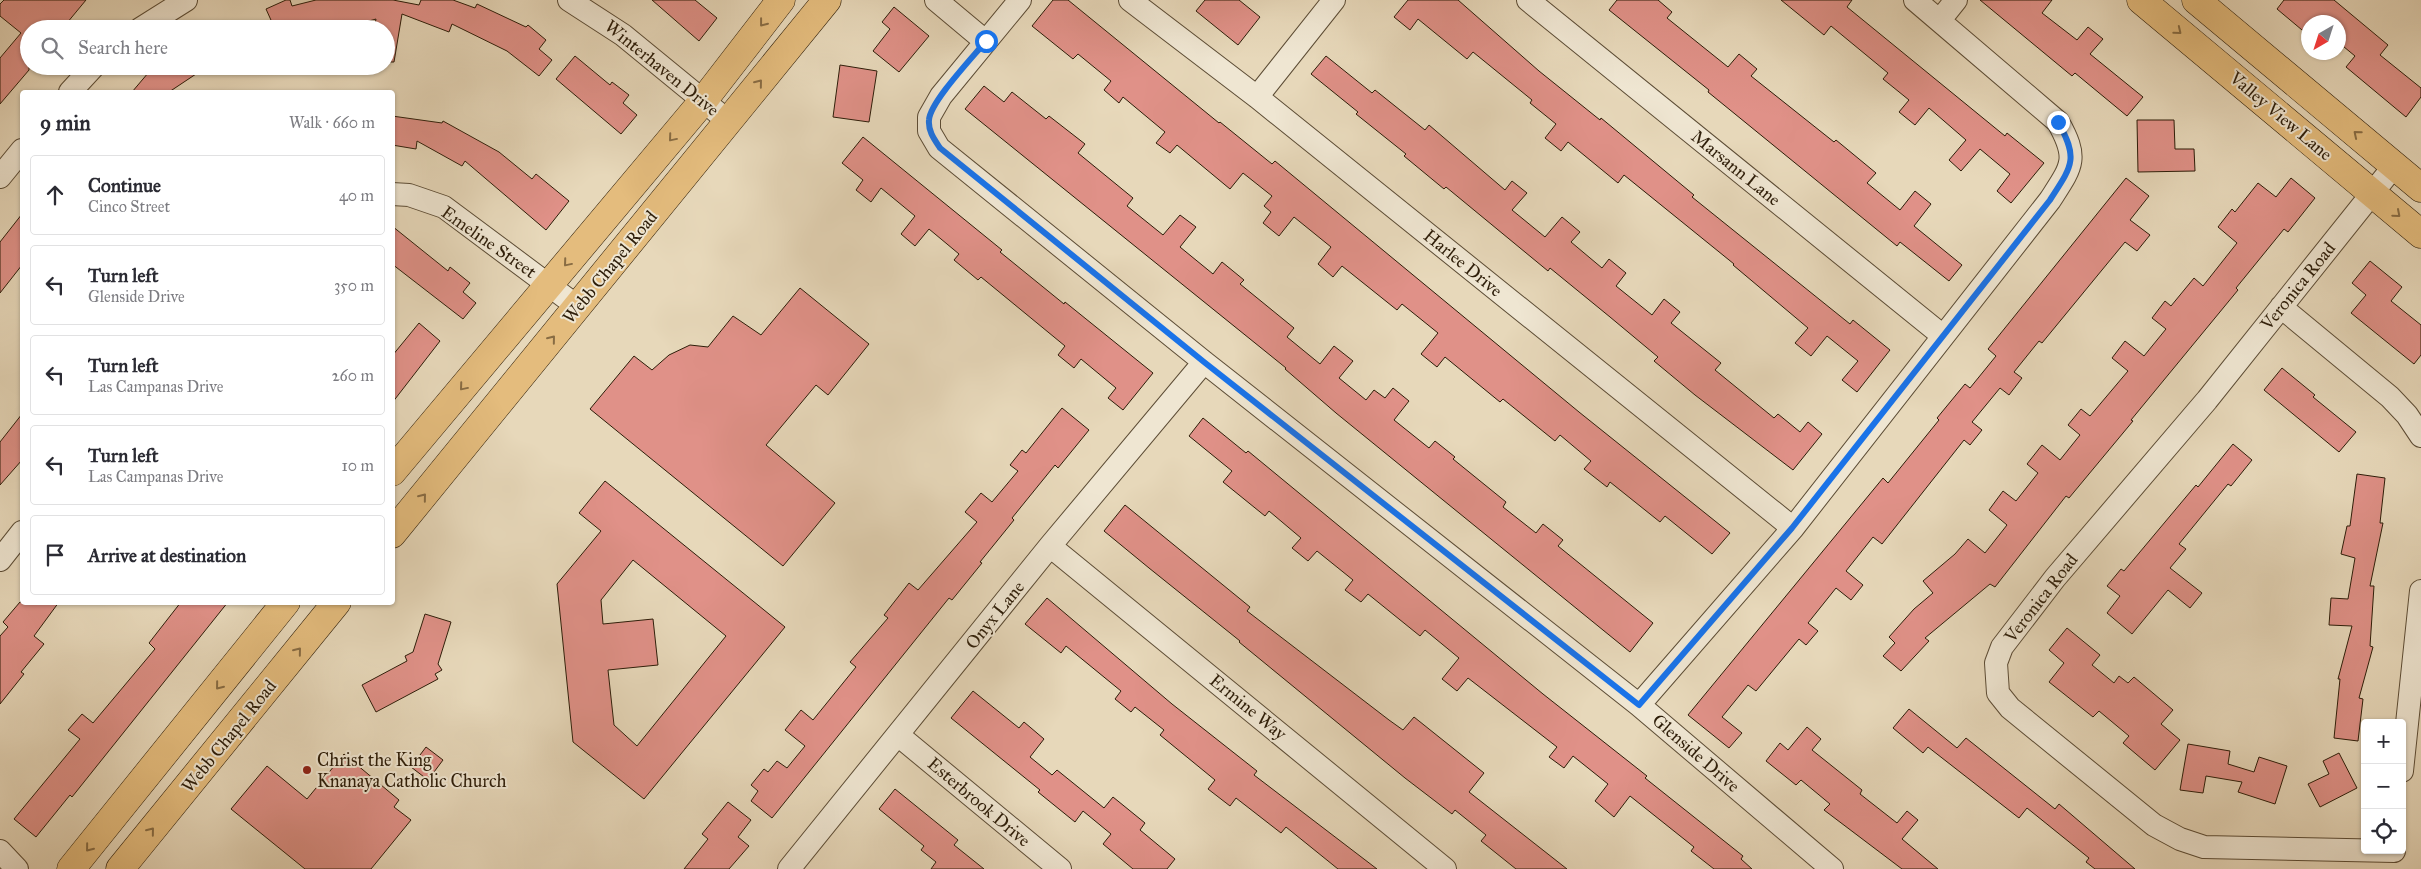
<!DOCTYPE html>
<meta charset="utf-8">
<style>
:root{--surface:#fff;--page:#f7f7f7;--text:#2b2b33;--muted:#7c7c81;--line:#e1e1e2}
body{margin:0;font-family:"IM FELL Great Primer",serif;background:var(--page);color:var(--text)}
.controls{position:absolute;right:15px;bottom:15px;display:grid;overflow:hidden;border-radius:5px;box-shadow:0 1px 4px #0004}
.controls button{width:45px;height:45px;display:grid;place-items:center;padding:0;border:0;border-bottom:1px solid var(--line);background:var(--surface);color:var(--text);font:25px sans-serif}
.compass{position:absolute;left:2301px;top:15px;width:45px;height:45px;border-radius:50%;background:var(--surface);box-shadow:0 1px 4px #0004;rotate:219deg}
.stop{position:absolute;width:15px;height:15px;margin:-11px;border:4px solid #1a73e8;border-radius:50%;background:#fff}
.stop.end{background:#1a73e8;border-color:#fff;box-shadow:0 1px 5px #0008}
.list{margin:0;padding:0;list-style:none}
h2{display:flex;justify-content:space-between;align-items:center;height:65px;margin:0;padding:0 20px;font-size:21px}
h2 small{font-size:16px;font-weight:400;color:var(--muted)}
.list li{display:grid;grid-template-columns:32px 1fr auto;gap:15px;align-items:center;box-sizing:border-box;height:80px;margin:0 10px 10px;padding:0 10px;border:1px solid var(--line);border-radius:5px}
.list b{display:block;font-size:19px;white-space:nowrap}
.list p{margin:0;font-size:16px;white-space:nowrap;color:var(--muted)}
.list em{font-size:16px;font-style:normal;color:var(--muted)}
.icon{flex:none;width:28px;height:28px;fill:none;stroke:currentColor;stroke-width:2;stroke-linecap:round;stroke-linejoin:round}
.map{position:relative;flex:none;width:2421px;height:869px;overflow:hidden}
.search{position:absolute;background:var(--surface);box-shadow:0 1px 4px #0004;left:20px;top:20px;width:375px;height:55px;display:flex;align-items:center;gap:12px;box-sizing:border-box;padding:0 18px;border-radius:28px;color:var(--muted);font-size:19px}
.panel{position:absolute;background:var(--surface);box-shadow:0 1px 4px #0004;left:20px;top:90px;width:375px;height:515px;border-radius:5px}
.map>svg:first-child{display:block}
.building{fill:#e09188;stroke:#2d1d09;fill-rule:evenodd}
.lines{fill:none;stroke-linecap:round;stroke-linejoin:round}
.minor-casing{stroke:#5c4c35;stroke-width:24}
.major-casing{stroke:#2d1d09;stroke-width:29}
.minor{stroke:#efe6d2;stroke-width:22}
.major{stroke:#e4bc7d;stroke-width:28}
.oneway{stroke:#886c43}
.route{stroke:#1a73e8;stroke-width:6}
.poi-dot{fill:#8f2418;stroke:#efe6d2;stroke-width:2}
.labels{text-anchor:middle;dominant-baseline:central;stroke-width:4;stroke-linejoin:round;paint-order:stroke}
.street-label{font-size:18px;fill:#2d1d09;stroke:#efe6d2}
.poi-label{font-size:18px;fill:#2d1d09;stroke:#efe6d2;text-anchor:start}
</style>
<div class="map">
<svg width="2421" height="869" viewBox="0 0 2421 869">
<rect width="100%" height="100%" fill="#e7d8ba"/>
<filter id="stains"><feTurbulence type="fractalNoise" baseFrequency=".004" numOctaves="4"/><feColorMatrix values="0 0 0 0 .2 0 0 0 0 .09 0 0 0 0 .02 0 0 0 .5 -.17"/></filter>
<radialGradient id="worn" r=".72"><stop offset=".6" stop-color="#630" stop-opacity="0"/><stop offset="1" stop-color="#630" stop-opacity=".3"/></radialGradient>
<path class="building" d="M4,0H86L62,29H29V70L0,104V58L21,33L0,16V4Z
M286,0H290L292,6L316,0H393L419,5L421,0H453L475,8L477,4L526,27L528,25L546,40L539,49L552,60L539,76L507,51L452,24L449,32L402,14L394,62H386V29H374L376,19L341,29H275L266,9Z
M652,0H695L717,18L699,41Z
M1053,0H1068L1219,123L1220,122L1272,164L1275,161L1579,412L1730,533L1712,554L1665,516L1660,522L1610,482L1607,487L1584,469L1591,461L1560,435L1555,441L1503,399L1500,402L1445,357L1437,367L1421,354L1438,333L1402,304L1397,310L1342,266L1333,277L1318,264L1331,247L1294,217L1279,236L1263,223L1271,212L1264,206L1272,196L1243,173L1230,189L1177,145L1170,153L1156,143L1165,132L1123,97L1119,103L1104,90L1111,81L1078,54L1073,59L1032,26Z
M1205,0H1239L1260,17L1238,45L1196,11Z
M1408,0H1458L1539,71L1600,120L1601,118L1694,195L1692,197L1850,324L1853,320L1890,350L1857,392L1842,380L1858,361L1827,336L1811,356L1795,343L1808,328L1733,265L1734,264L1624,175L1618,183L1568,142L1561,151L1545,138L1556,124L1530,103L1532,100L1473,52L1467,59L1418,19L1410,30L1394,17Z
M1617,0H1658L1672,12L1667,18L1728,67L1739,54L1757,69L1751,76L1834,142L1836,140L1876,173L1867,183L1900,210L1915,191L1931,204L1914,226L1962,265L1949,281L1900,242L1897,246L1708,92L1709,90L1609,10Z
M1781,0H1852L1847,7L2005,136L2007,133L2044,163L2011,203L1997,191L2010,174L1980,149L1961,171L1949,160L1966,140L1929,108L1915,125L1899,112L1909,100L1883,79L1888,73L1831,26L1824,35Z
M1980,0H2052L2042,13L2077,40L2088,27L2103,39L2090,54L2143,97L2127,116L2075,73L2072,76Z
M2284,0H2334L2388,45L2380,55L2421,88V97L2406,117L2346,67L2355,56L2338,42V22H2308V35L2277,9Z
M894,7L929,36L899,72L873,51L890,29L882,22Z
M575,56L610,85L612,82L629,95L623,103L637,115L621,134L556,79Z
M1326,56L1372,93L1375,90L1425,130L1429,125L1505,190L1512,181L1527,193L1512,210L1545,237L1562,217L1580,232L1571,242L1602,268L1609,259L1626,273L1616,286L1652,315L1664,299L1680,312L1671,323L1721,363L1715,370L1774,418L1778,414L1800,432L1808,422L1822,434L1793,470L1695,395L1654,361L1658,357L1610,317L1550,268L1548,271L1446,187L1444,189L1404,156L1406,154L1356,114L1358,112L1311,74Z
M840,65L877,71L869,122L833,117Z
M154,66H208L169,92H132Z
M984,86L1004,102L1012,92L1046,119L1049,116L1085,144L1078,153L1133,198L1127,206L1163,235L1180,215L1196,227L1180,247L1213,274L1222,262L1244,280L1240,284L1294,328L1287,337L1320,364L1334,346L1353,361L1339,378L1366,400L1374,390L1385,398L1393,388L1409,401L1394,420L1429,448L1435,441L1455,457L1453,459L1506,502L1503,507L1536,533L1543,524L1563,540L1558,546L1653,623L1630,652L1336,413L1285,369L1286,368L965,109Z
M392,116L442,123L443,121L499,152L532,179L536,174L569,201L546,230L465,161L462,166L417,141L416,149L392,145Z
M2137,120H2174L2175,149H2194L2195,171L2138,172Z
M863,137L1002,250L1000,252L1064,304L1065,302L1153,373L1123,410L1108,398L1116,388L1081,359L1074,368L1058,355L1065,346L981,277L978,280L954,260L959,254L929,229L915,246L901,234L915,216L881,188L871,202L856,190L863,180L842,163Z
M2126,178L2149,196L2130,220L2150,235L2137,251L2125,242L2042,343L2039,341L2014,372L2022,378L2009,395L2000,388L1972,422L1982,430L1970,445L1964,440L1882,544L1873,537L1846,571L1863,585L1851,600L1836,588L1808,623L1818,631L1806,645L1799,639L1756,691L1748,685L1722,717L1742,733L1729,748L1688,715L1883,478L1888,483L1939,420L1937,418L1965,384L1970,388L1996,356L1988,349Z
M2291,178L2315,198L2288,232L2284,229L2236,288L2238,290L2131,420L2133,421L2069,498L2066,496L1995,587L1990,584L1925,638L1929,641L1901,671L1883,656L1895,643L1889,637L1914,609L1933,593L1923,581L1955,554L1968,539L1985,553L2007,525L1989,510L2003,491L2016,501L2038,473L2027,464L2042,445L2060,460L2080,435L2068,425L2081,409L2090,416L2128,371L2112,358L2125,341L2144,356L2166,329L2152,318L2165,301L2171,306L2194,278L2203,286L2237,243L2218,227L2232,209L2235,212L2258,183L2276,197Z
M22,214V265L0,293V242Z
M392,226L448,271L450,267L470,283L463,292L476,303L463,319L392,264Z
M2370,261L2402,287L2391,301L2421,325V355L2414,364L2351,313L2366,295L2352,283Z
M800,288L869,344L828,395L816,385L766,445L835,503L783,566L590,409L634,356L652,370L669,355L690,345L708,347L733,316L761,335Z
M419,323L440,341L392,403V356Z
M2282,368L2315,395L2313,397L2356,432L2339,452L2264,390Z
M1062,408L1089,430L1058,468L1055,465L1012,518L1014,520L980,562L982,563L952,600L949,598L772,818L751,801L758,791L751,785L764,769L768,772L777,761L787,768L805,746L785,730L801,710L813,720L856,667L850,662L888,618L884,615L909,583L918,590L977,522L965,512L981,493L992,502L1018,471L1010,465L1022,450L1026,453Z
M22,414V460L0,485V442Z
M1203,418L1246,453L1248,451L1543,694L1647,776L1645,778L1743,856L1741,859L1752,869H1714L1691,851L1694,847L1630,796L1614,817L1595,801L1608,784L1573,756L1564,768L1549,757L1557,747L1468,678L1457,691L1442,679L1459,658L1425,630L1420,636L1368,594L1361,602L1345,590L1353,580L1317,551L1308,561L1292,548L1301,538L1269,511L1265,516L1223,482L1232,471L1189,436Z
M2233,444L2252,460L2231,486L2228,484L2179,544L2186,549L2170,568L2202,593L2190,608L2168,590L2132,634L2107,613L2120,596L2107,586L2121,569L2124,571L2196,485L2198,487Z
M2357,474L2385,478L2380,523H2383L2370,586H2374L2370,646L2373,647L2359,698L2363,699L2358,741L2334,738L2340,679H2338L2352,626L2329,625L2331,598L2348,599L2355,558L2341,554L2347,526H2350Z
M605,481L785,627L644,799L573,742L557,584L601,531L579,513ZM633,560L726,636L637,746L614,725L608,670L658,665L653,619L603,624L601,600Z
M1125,505L1250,607L1247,611L1389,720L1403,730L1414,717L1484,773L1469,792L1567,869H1516L1481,841L1486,835L1455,810L1452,814L1405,778L1239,642L1240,641L1149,568L1104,531Z
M1047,598L1172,704L1257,771L1254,775L1377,869H1338L1286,827L1281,833L1236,798L1230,806L1208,789L1215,780L1160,735L1164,730L1135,707L1131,712L1115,699L1121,691L1066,646L1061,653L1025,624Z
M20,602H59L34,636L44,644L21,672L24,674L0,704V636L8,627L3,622Z
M181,602H228L72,797L70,795L36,837L14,819L80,739L68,730L82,714L93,723L155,649L149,643Z
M425,614L451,622L438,664L442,670L435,674L438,679L376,712L362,685L407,661L405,656L413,652Z
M2067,628L2100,655L2092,665L2114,683L2119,676L2128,683L2134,677L2173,710L2161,724L2180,740L2155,770L2123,743L2129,736L2099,711L2093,717L2049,682L2064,663L2049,650Z
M973,691L1019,728L1024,722L1044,739L1030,757L1052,775L1057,770L1104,808L1113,797L1145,823L1140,830L1175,859L1167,869H1133L1103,844L1111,834L1083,811L1075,822L1038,792L1040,790L951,718Z
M1909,709L1957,748L1966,738L2055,809L2059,804L2135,869H2095L2086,862L2089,858L2027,808L2019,818L1928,747L1923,753L1893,728Z
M1807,727L1821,739L1812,750L1862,790L1860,794L1897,823L1907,811L1918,820L1902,839L1938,869H1902L1824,810L1830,804L1801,780L1796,785L1766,761L1780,743L1788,750Z
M2188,744L2230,751L2228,764L2254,772L2259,757L2287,766L2275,804L2238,792L2242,782L2206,776L2203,793L2180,790Z
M426,747L443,760L428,780L411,767Z
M2339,753L2357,788L2320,807L2308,784L2329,774L2323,761Z
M344,754L399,800L394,807L411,820L371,869H305L231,809L267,766L307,799Z
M895,789L958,840L954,845L984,869H931L936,862L921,850L924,846L879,809Z
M728,802L751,820L738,837L749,846L729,869H684L708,839L702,834Z"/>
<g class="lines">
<defs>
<path id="minor" d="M569,0L623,35L728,121
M936,0L985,41
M1020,0L941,96L929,117V131L939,148L1204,362L1639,705L1832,869
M1130,0L1257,97L1793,528
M1528,0L1943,336
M1940,20L1956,0
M140,29L186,0
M70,92L94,66
M1257,97L1334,0
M0,177L22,150
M392,194L409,195L444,207L578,307
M2281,307L2390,397L2407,415L2421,436
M1050,546L1445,869
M0,560L22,532
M1639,705L1793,528L2050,200C2072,166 2079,159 2058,122L1915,0
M898,735L1060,869
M2402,771L2421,591
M0,851L17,869
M2394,851L2204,847L2180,839L2154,825L2010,708L1998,693L1996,663L2002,647L2055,578L2207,400L2394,166
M789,869L1050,546L1204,362"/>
<path id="major" d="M2141,0L2421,234
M2196,0L2421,188
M392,472L703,101L781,0
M392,534L827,0
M71,869L286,602
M120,869L337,602"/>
</defs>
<use href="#minor" class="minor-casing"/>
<use href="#major" class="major-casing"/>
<use href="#minor" class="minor"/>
<use href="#major" class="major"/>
</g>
<defs><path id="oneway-chevron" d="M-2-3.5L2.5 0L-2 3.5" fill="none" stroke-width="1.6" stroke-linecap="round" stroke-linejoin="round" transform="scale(1.25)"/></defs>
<g class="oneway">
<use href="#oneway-chevron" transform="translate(763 23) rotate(128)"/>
<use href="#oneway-chevron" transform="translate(2178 31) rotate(39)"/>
<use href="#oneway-chevron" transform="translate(759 83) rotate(-51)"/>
<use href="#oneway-chevron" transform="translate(2357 134) rotate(-140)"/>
<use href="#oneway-chevron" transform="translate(672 138) rotate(130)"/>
<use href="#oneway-chevron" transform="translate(2397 214) rotate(41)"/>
<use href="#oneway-chevron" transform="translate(567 263) rotate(130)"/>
<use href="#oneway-chevron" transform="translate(552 339) rotate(-51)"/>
<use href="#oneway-chevron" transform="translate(463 387) rotate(130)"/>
<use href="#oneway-chevron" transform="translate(423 497) rotate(-51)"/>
<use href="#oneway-chevron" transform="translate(298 651) rotate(-51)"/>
<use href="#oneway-chevron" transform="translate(219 686) rotate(129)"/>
<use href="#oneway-chevron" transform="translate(151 831) rotate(-51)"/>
<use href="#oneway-chevron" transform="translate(89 848) rotate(129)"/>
</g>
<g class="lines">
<path class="route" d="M986,41C973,57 930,102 929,120C928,131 934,139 940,148L1204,362L1639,705L1792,528L2050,200C2072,166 2079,159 2058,122"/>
</g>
<circle class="poi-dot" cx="307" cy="770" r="5"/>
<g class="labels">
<g class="street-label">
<text transform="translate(662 68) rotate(39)">Winterhaven Drive</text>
<text transform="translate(2281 116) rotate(40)">Valley View Lane</text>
<text transform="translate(1736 168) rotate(39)">Marsann Lane</text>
<text transform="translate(489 242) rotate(35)">Emeline Street</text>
<text transform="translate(1463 263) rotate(39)">Harlee Drive</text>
<text transform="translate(610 267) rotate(-51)">Webb Chapel Road</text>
<text transform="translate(2298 286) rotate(-51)">Veronica Road</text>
<text transform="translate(2041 598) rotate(-52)">Veronica Road</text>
<text transform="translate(995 615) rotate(-51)">Onyx Lane</text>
<text transform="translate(1248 707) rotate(39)">Ermine Way</text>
<text transform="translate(229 736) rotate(-51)">Webb Chapel Road</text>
<text transform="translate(1696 753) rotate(41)">Glenside Drive</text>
<text transform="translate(979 802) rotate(40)">Esterbrook Drive</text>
</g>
<g class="poi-label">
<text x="317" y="760">Christ the King<tspan x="317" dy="21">Knanaya Catholic Church</tspan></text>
</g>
</g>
<rect width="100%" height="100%" filter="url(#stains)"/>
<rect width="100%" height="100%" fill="url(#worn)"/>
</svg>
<div class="controls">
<button>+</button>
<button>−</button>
<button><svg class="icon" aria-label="locate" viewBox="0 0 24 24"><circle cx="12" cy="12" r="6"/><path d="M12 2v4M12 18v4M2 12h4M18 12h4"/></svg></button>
</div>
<svg class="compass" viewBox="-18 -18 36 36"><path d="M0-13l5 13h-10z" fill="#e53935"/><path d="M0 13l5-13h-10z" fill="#7c7c81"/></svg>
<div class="stop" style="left:986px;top:41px"></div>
<div class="stop end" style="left:2058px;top:122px"></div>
<div class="search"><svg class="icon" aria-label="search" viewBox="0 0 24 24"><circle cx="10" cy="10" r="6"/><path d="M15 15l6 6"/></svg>Search here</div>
<section class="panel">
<h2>9 min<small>Walk · 660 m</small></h2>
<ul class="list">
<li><svg class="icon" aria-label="ahead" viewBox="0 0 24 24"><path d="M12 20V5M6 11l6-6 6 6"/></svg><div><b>Continue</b><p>Cinco Street</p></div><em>40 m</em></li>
<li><svg class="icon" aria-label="left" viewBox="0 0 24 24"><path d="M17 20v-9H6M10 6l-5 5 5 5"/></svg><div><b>Turn left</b><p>Glenside Drive</p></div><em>350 m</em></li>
<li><svg class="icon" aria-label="left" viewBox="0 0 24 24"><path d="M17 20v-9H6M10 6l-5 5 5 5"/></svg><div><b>Turn left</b><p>Las Campanas Drive</p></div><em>260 m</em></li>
<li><svg class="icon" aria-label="left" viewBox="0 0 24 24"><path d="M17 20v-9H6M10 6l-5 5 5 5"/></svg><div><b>Turn left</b><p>Las Campanas Drive</p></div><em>10 m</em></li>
<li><svg class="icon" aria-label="arrive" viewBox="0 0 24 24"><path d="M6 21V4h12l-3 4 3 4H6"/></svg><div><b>Arrive at destination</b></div></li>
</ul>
</section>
</div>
